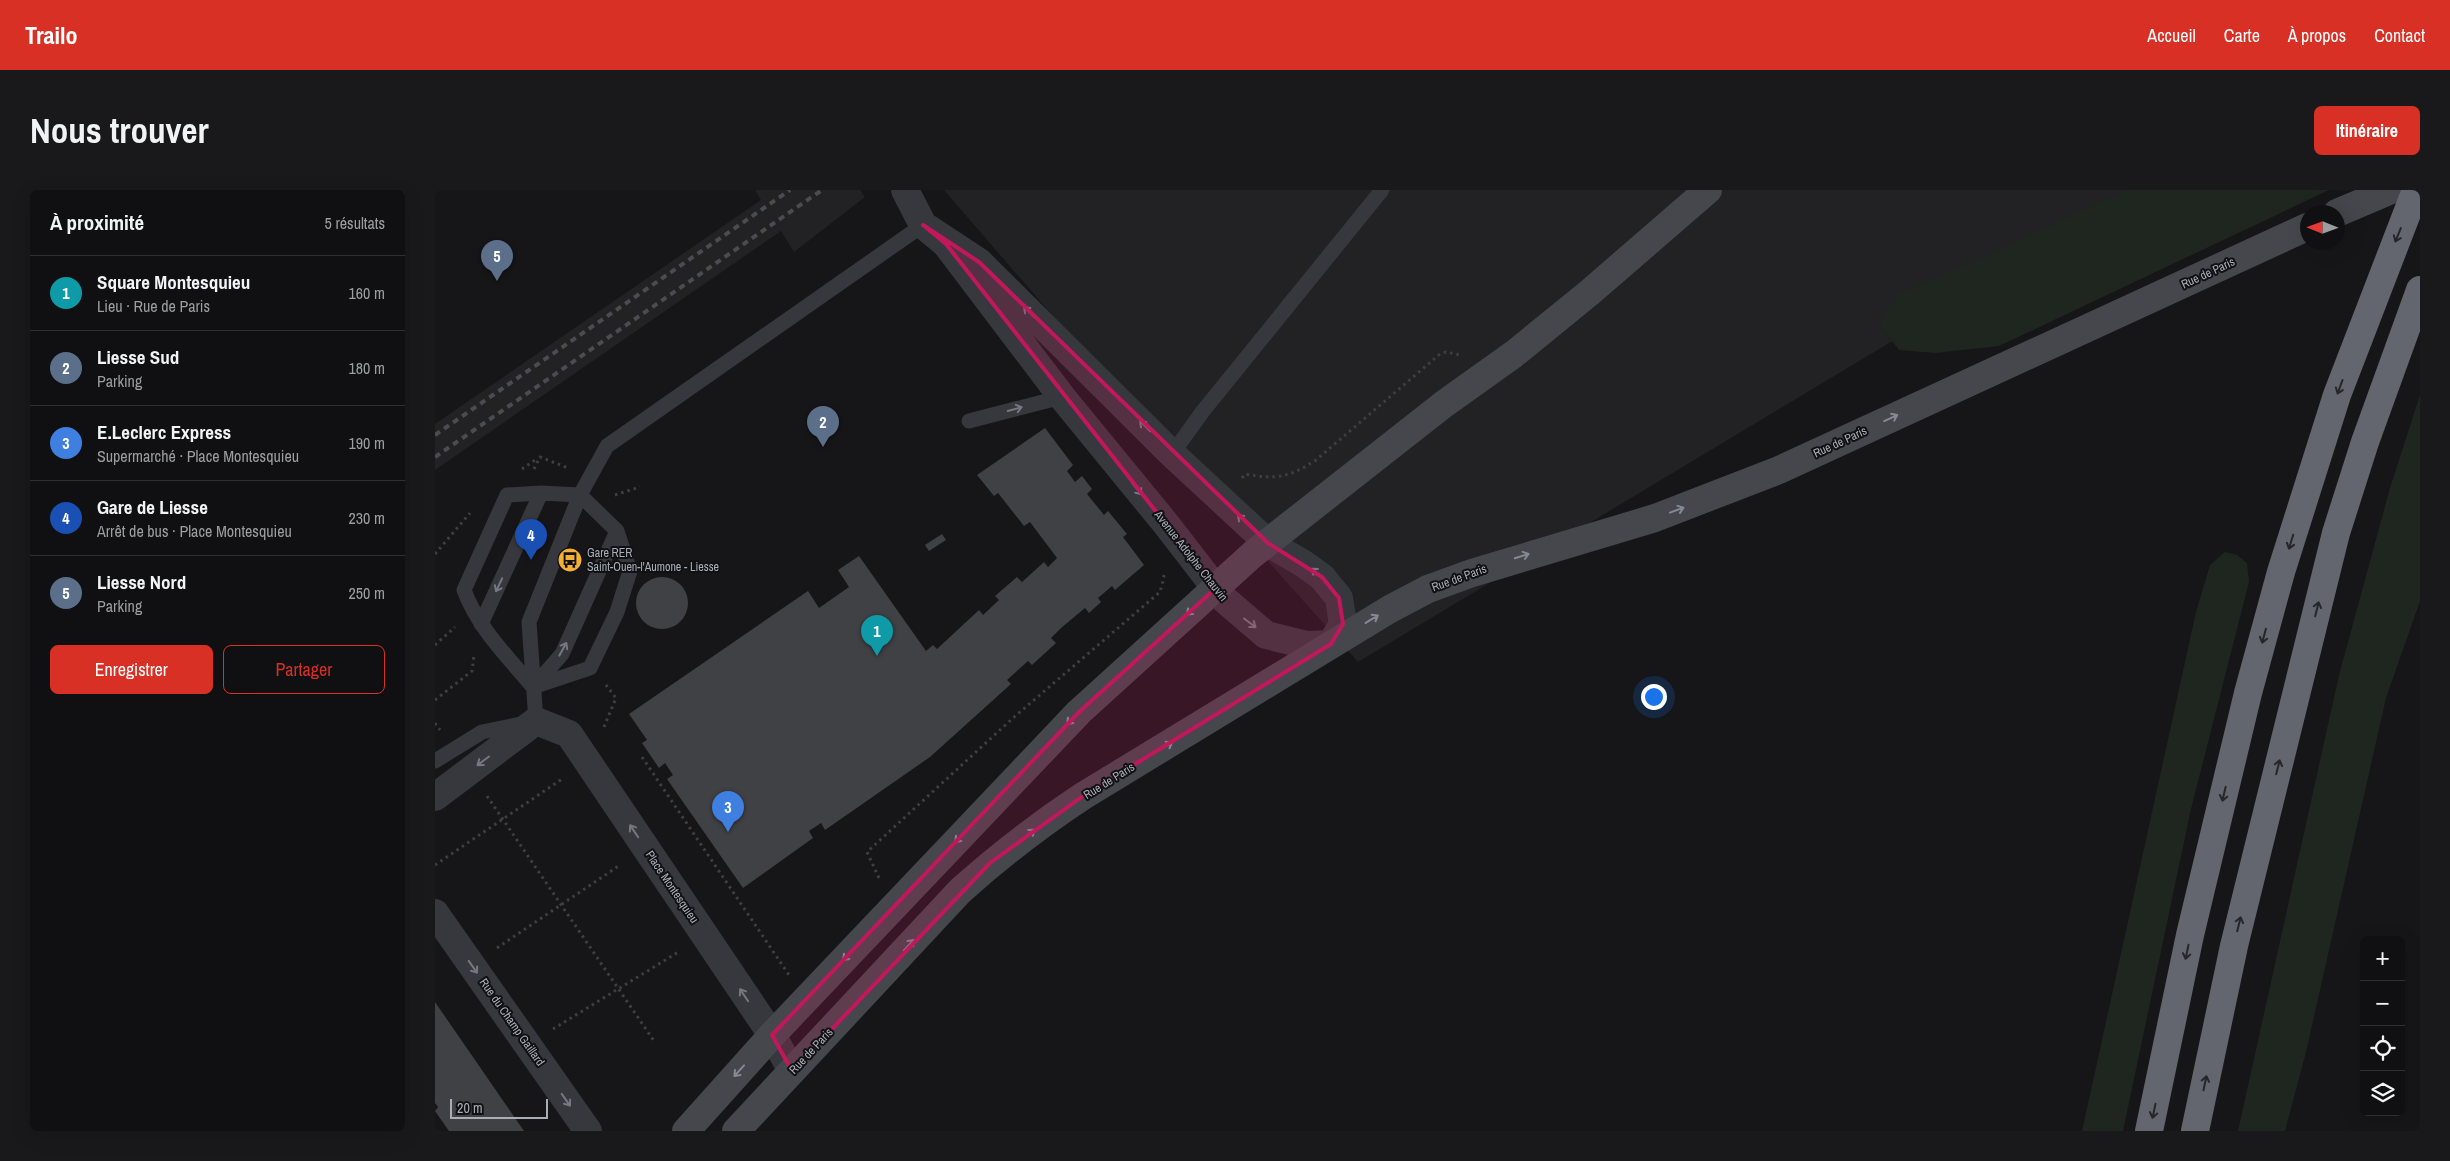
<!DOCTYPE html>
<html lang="fr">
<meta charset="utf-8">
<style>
:root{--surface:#101012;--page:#19191b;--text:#f1f3f6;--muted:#9c9d9f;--line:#303032;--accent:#d93025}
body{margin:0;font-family:"Archivo Narrow",sans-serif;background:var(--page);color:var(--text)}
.controls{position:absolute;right:15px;bottom:15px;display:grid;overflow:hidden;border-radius:8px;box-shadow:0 5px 20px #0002}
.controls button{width:45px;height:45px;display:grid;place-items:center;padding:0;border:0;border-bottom:1px solid var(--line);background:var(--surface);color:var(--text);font:25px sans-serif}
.compass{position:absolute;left:1865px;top:15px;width:45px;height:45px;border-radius:50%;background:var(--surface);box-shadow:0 5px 20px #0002;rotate:271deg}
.scale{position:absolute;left:15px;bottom:12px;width:98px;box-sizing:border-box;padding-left:5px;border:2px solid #a8adb8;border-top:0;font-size:14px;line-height:18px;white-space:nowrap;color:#a8adb8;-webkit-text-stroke:4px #111113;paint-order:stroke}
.you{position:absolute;left:1218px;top:506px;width:18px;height:18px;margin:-12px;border:4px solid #fff;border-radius:50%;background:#1a73e8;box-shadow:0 0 0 8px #1a73e833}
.badge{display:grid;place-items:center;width:32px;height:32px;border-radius:50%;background:var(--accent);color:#fff;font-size:16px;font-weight:700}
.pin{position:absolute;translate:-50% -41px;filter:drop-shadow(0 1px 2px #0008)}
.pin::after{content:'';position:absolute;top:26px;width:18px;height:15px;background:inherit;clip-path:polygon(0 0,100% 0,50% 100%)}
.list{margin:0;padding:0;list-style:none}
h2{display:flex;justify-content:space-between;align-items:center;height:65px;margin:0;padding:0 20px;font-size:21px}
h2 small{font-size:16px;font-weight:400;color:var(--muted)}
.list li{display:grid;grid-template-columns:32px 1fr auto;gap:15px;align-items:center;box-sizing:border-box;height:75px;padding:0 20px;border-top:1px solid var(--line)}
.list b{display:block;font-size:19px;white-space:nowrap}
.list p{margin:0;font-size:16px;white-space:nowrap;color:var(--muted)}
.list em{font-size:16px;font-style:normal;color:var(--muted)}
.actions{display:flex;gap:10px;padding:15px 20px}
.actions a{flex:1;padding:11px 0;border:1px solid var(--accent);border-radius:8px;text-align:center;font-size:18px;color:var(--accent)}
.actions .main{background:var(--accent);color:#fff}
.icon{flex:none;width:28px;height:28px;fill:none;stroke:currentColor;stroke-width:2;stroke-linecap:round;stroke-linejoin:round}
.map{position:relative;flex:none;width:1985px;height:941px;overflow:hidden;border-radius:8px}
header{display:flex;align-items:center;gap:30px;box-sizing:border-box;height:70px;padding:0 25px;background:var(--accent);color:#fff}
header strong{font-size:24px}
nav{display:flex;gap:28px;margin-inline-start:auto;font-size:18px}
.intro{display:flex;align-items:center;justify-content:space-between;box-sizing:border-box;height:120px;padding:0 30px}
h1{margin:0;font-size:35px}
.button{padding:12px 22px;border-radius:8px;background:var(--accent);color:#fff;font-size:18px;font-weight:700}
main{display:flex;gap:30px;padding:0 30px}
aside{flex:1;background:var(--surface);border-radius:8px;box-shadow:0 5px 20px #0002}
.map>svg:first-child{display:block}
.built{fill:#222225}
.green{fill:#1e261f}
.building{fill:#404145}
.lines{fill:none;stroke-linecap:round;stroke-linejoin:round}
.path{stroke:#3d3f44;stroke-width:3;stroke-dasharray:2.5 4;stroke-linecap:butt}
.lane{stroke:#37383d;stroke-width:15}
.street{stroke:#37383d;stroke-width:28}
.secondary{stroke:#45474d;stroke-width:28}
.highway{stroke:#63666e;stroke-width:28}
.rail{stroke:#4a4c52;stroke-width:4;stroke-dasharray:6 5;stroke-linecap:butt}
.oneway{stroke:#26262a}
.oneway2{stroke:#757881}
.oneway3{stroke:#858993}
.marked{fill:#c2185b;fill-opacity:0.2;stroke:#c2185b;stroke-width:4;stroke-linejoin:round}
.labels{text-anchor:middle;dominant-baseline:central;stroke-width:4;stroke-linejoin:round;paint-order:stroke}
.street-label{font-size:12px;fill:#a8adb8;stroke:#111113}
.poi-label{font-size:12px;fill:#a8adb8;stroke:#111113;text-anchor:start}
</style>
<header>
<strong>Trailo</strong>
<nav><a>Accueil</a><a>Carte</a><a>À propos</a><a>Contact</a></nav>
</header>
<div class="intro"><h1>Nous trouver</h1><a class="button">Itinéraire</a></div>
<main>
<aside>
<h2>À proximité<small>5 résultats</small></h2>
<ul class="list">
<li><span class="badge" style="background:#0f9aa8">1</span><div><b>Square Montesquieu</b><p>Lieu · Rue de Paris</p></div><em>160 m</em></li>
<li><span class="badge" style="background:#5c6f8a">2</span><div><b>Liesse Sud</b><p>Parking</p></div><em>180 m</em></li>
<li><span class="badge" style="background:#3f7fe0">3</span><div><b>E.Leclerc Express</b><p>Supermarché · Place Montesquieu</p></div><em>190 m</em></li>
<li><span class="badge" style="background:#1a4fb4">4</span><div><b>Gare de Liesse</b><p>Arrêt de bus · Place Montesquieu</p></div><em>230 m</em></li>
<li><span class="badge" style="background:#5c6f8a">5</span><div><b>Liesse Nord</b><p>Parking</p></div><em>250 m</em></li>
</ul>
<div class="actions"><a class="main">Enregistrer</a><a>Partager</a></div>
</aside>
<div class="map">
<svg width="1985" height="941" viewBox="0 0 1985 941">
<rect width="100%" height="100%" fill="#161618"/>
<path class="built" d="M320,0H425L430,7L359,62L346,41L0,280V234L326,10Z
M509,0H1709L923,472L737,264Z"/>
<path class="green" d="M1690,0H1894L1564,156L1500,163L1464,160L1445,135L1449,122L1464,103L1545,69Z
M1985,205V411L1951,508L1871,862L1850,941H1803L1904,485L1955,298Z
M1790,362L1802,365L1812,373L1814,392L1756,619L1688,941H1647L1761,422L1775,375Z"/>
<path class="building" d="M610,238L638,275L632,281L640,292L647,286L657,299L652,304L669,325L673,321L692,344L688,347L709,375L680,400L677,396L663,408L666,412L654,423L650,418L626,438L616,448L621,453L597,475L593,471L572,490L576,494L495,567L390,640L386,633L374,641L378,648L308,698L232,589L238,585L230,573L224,578L207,553L212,550L194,524L373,401L384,418L414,397L403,380L424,366L491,461L498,455L502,459L544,420L548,425L564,410L560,406L582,387L587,392L609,372L613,377L622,368L595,332L589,336L563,303L559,306L542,285Z
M507,344L511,350L494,361L490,355Z
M201 413a26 26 0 1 1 52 0a26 26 0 1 1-52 0Z
M0,812L89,941H14L0,921L3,917L0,913Z"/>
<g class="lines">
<path class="path" d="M87,279L103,268
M99,279L105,267L133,278
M807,288L810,284C842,290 855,287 881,270L1005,164L1011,162L1025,165
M180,305L205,297
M0,364L35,323
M0,455L20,437
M0,510L37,481L39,465
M0,533L5,540
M169,537L181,508L171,495
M207,567L354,785
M52,606L219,851
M0,675L127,589
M444,688L432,662L578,528L725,402L729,387L728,382
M62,758L185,675
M118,839L245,761"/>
<path class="lane" d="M534,231L627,207
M737,264L768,221L947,0
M106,303L145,305L182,341L195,381L182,422L155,478L98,497C73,467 43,438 29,400L72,305Z
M46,434L106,303
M99,496L127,464L182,341
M0,571L47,542L101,531L94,432L145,305L172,256L488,35"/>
<path class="street" d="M470,0L488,35L511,54L627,207L731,334L789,409L831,445L872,455L896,454L908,434L904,408L887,387L869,374L833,353L737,264L544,72L488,35
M0,607L101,531L134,544L337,845L357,881
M0,723L153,941"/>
<path class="secondary" d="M1902,23L1956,0
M251,941L337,845L644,522L818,364L1009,214L1079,164L1154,103L1273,0
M301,941L525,701C564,666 604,635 648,606L955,419L993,399L1037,383L1220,328L1344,280L1872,37"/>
<path class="highway" d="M1714,941L1755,745L1813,503L1846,382L1902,205L1981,0
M1760,941L1799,756L1901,343L1930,252L1985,100"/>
<path class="rail" d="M0,245L355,0
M0,267L387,0"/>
</g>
<defs><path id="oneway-shaft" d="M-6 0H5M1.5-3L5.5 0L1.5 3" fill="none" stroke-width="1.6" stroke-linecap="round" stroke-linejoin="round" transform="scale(1.25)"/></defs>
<g class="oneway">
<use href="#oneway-shaft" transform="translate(1963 45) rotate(112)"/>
<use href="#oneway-shaft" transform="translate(1905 197) rotate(110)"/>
<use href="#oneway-shaft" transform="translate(1856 352) rotate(107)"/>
<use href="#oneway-shaft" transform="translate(1882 419) rotate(-76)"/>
<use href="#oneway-shaft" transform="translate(1829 446) rotate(105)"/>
<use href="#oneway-shaft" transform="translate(1843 577) rotate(-76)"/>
<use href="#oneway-shaft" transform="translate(1789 604) rotate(103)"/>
<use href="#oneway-shaft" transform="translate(1804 734) rotate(-76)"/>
<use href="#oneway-shaft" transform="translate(1752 762) rotate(102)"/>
<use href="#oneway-shaft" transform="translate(1770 893) rotate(-78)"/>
<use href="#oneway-shaft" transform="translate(1719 921) rotate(102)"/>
</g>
<g class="oneway2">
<use href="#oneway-shaft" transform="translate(594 122) rotate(-135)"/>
<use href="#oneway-shaft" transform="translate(580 219) rotate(-15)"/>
<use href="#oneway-shaft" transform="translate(710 236) rotate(-135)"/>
<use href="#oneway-shaft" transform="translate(702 299) rotate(51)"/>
<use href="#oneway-shaft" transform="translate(808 330) rotate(-137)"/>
<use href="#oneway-shaft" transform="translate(882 383) rotate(-141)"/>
<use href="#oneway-shaft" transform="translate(64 395) rotate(115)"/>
<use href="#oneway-shaft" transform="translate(815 433) rotate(37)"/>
<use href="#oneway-shaft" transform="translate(128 459) rotate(-61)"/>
<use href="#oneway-shaft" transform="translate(48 571) rotate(143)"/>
<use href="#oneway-shaft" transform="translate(199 641) rotate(-124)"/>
<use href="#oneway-shaft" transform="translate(38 777) rotate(55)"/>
<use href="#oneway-shaft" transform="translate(309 805) rotate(-124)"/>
<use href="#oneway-shaft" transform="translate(131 910) rotate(55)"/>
</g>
<g class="oneway3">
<use href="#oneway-shaft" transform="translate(1456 228) rotate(-25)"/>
<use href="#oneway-shaft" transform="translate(1242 320) rotate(-20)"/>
<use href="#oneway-shaft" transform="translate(1087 366) rotate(-18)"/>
<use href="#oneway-shaft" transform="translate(757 420) rotate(138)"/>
<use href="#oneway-shaft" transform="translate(937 429) rotate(-31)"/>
<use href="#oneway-shaft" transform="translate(637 529) rotate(134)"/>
<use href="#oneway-shaft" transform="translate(731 556) rotate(-31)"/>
<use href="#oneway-shaft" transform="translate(594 644) rotate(-38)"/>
<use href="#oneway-shaft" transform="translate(525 647) rotate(133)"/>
<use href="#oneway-shaft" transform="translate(474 755) rotate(-47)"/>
<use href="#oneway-shaft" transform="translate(413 765) rotate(134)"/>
<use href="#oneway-shaft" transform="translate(304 881) rotate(132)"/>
</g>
<path class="marked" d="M488,35L544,72L833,353L887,387L904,408L908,434L896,454L648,606L555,673L357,881L337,845L644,522L781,398L511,54Z"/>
<defs>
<symbol id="bus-disc" viewBox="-11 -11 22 22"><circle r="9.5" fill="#f2b134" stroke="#111113"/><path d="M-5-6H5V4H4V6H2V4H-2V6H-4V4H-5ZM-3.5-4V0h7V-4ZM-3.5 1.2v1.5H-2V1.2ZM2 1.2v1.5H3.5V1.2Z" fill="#111"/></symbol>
</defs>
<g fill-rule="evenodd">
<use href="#bus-disc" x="121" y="356" width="28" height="28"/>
</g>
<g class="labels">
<g class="street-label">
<text transform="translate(1773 83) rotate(-25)">Rue de Paris</text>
<text transform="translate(1405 252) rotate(-25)">Rue de Paris</text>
<text transform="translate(756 366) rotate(52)">Avenue Adolphe Chauvin</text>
<text transform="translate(1024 388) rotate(-20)">Rue de Paris</text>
<text transform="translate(674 591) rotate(-32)">Rue de Paris</text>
<text transform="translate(237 697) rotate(56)">Place Montesquieu</text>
<text transform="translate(77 832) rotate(55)">Rue du Champ Gaillard</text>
<text transform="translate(376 861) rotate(-47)">Rue de Paris</text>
</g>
<g class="poi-label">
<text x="152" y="363">Gare RER<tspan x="152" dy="14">Saint-Ouen-l'Aumone - Liesse</tspan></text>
</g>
</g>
</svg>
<div class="controls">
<button>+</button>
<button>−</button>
<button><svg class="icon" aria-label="locate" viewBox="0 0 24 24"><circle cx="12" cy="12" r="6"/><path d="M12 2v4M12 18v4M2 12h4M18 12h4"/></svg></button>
<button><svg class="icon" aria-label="layers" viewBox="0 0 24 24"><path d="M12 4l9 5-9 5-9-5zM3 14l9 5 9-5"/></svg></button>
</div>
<svg class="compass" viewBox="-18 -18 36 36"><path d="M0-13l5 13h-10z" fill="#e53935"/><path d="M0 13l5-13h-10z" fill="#9c9d9f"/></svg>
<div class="scale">20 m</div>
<div class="you"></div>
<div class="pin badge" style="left:442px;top:466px;background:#0f9aa8">1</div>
<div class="pin badge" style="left:388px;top:257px;background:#5c6f8a">2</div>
<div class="pin badge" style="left:293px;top:642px;background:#3f7fe0">3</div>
<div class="pin badge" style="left:96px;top:370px;background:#1a4fb4">4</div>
<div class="pin badge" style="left:62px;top:91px;background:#5c6f8a">5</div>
</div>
</main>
